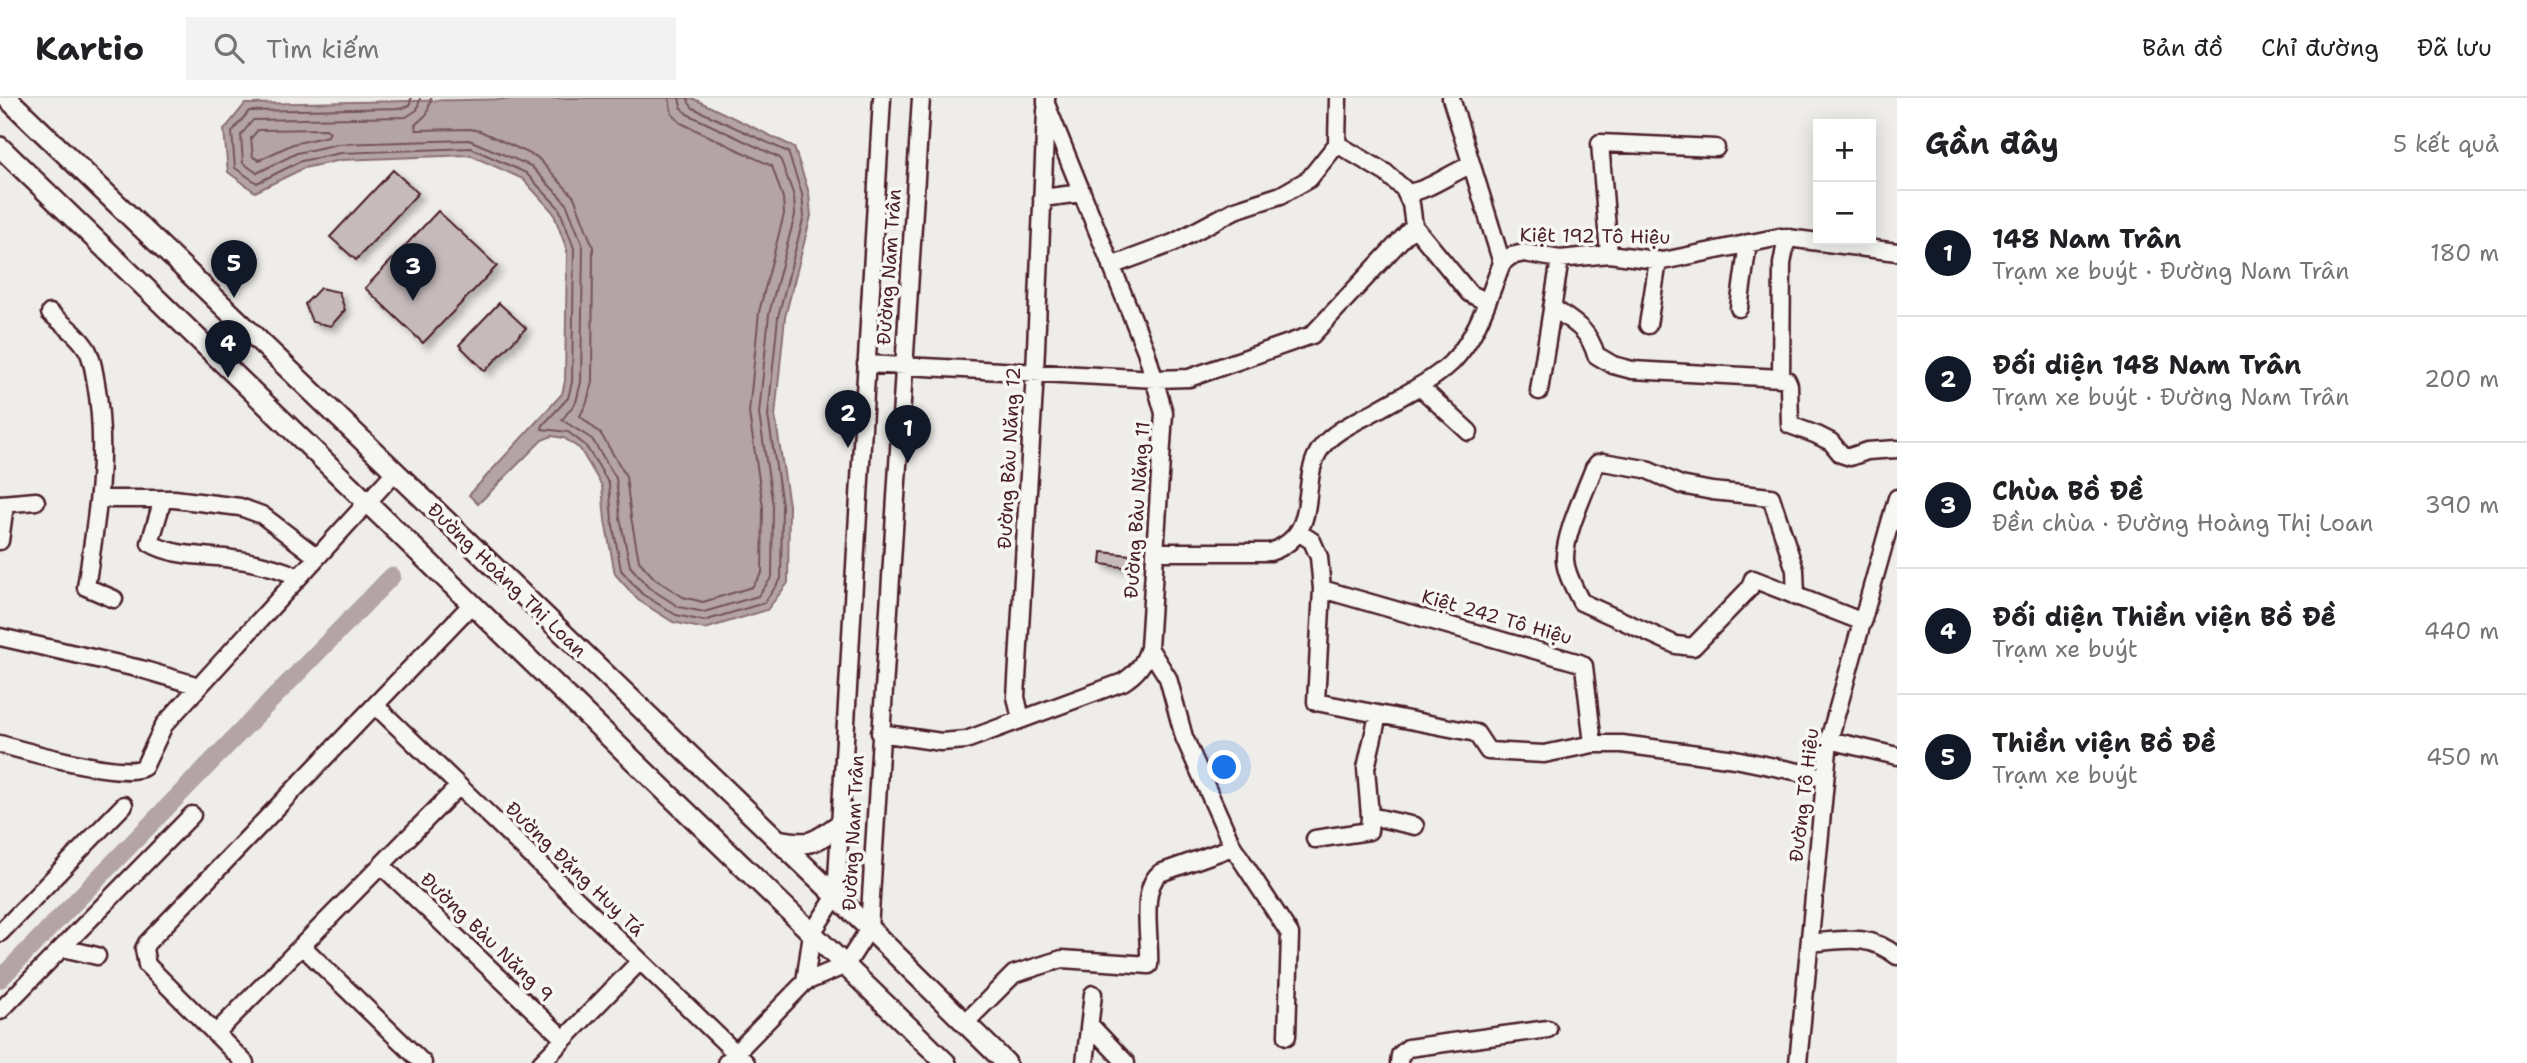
<!DOCTYPE html>
<html lang="vi">
<meta charset="utf-8">
<style>
:root{--surface:#fff;--page:#f2f2f2;--text:#202124;--muted:#757577;--line:#e0e0e0;--accent:#111827}
body{margin:0;font-family:"Shantell Sans",sans-serif;background:var(--page);color:var(--text)}
.controls{position:absolute;right:21px;top:21px;display:grid;overflow:hidden;border-radius:0px;box-shadow:0 4px 18px #0003}
.controls button{width:63px;height:63px;display:grid;place-items:center;padding:0;border:0;border-bottom:2px solid var(--line);background:var(--surface);color:var(--text);font:35px sans-serif}
.you{position:absolute;left:1225px;top:670px;width:24px;height:24px;margin:-18px;border:5px solid #fff;border-radius:50%;background:#1a73e8;box-shadow:0 0 0 10px #1a73e833}
.badge{display:grid;place-items:center;width:46px;height:46px;border-radius:50%;background:var(--accent);color:#fff;font-size:23px;font-weight:700}
.pin{position:absolute;translate:-50% -58px;filter:drop-shadow(0 2px 4px #0008)}
.pin::after{content:'';position:absolute;top:37px;width:24px;height:21px;background:inherit;clip-path:polygon(0 0,100% 0,50% 100%)}
.list{margin:0;padding:0;list-style:none}
h2{display:flex;justify-content:space-between;align-items:center;height:91px;margin:0;padding:0 28px;font-size:30px}
h2 small{font-size:23px;font-weight:400;color:var(--muted)}
.list li{display:grid;grid-template-columns:46px 1fr auto;gap:21px;align-items:center;box-sizing:border-box;height:126px;padding:0 28px;border-top:2px solid var(--line)}
.list b{display:block;font-size:26px;white-space:nowrap}
.list p{margin:0;font-size:23px;white-space:nowrap;color:var(--muted)}
.list em{font-size:23px;font-style:normal;color:var(--muted)}
.icon{flex:none;width:38px;height:38px;fill:none;stroke:currentColor;stroke-width:2;stroke-linecap:round;stroke-linejoin:round}
.map{position:relative;flex:none;width:1897px;height:965px;overflow:hidden}
header{display:flex;align-items:center;gap:42px;box-sizing:border-box;height:98px;padding:0 35px;background:var(--surface);border-bottom:2px solid var(--line)}
header strong{font-size:33px}
nav{display:flex;gap:38px;margin-inline-start:auto;font-size:24px}
.search{width:490px;height:63px;background:var(--page);display:flex;align-items:center;gap:18px;box-sizing:border-box;padding:0 24px;border-radius:0px;color:var(--muted);font-size:26px}
main{display:flex}
aside{flex:1;background:var(--surface)}
.map>svg:first-child{display:block}
.water{fill:#b4a4a5;stroke:#8a6f74;stroke-width:2}
.lines{fill:none;stroke-linecap:round;stroke-linejoin:round}
.shore{stroke:#74545c;stroke-width:2}
.canal{stroke:#b4a4a5;stroke-width:18}
.building{fill:#c6babb;stroke:#4a1f2b;stroke-width:2;filter:url(#shadow)}
.minor-casing{stroke:#4a1f2b;stroke-width:21}
.major-casing{stroke:#4a1f2b;stroke-width:24}
.minor{stroke:#f6f6f2;stroke-width:16}
.major{stroke:#f6f6f2;stroke-width:19}
.labels{text-anchor:middle;dominant-baseline:central;stroke-width:7;stroke-linejoin:round;paint-order:stroke}
.street-label{font-size:19px;fill:#4a1f2b;stroke:#f6f6f2}
</style>
<header>
<strong>Kartio</strong>
<div class="search"><svg class="icon" aria-label="search" viewBox="0 0 24 24"><circle cx="10" cy="10" r="6"/><path d="M15 15l6 6"/></svg>Tìm kiếm</div>
<nav><a>Bản đồ</a><a>Chỉ đường</a><a>Đã lưu</a></nav>
</header>
<main>
<div class="map">
<svg width="1897" height="965" viewBox="0 0 1897 965">
<defs>
<filter id="shadow"><feDropShadow dx="5" dy="5" stdDeviation="3.5" flood-color="#0004"/></filter>
</defs>
<rect width="100%" height="100%" fill="#efedea"/>
<filter id="ink" filterUnits="userSpaceOnUse"><feTurbulence type="fractalNoise" baseFrequency=".0143" numOctaves="2"/><feDisplacementMap in="SourceGraphic" scale="14" xChannelSelector="R" yChannelSelector="G"/><feConvolveMatrix kernelMatrix="1 2 1 2 8 2 1 2 1" color-interpolation-filters="sRGB"/></filter>
<g filter="url(#ink)">
<path class="water" d="M574,0H692L794,49L809,95L811,118L785,219L775,318L789,407L788,485L767,512L705,531L673,524L638,502L615,476L605,422L602,388L592,371L580,351L564,340L552,338L542,342L478,406L469,397L562,296L565,283L567,152L553,114L523,81L470,57L341,62L304,70L255,94L228,74L224,32L245,6Z"/>
<g class="lines">
<path class="shore" d="M411,0L410,7L403,10L249,13L232,34L235,70L257,85L301,63L341,55L471,50L526,75L559,110L574,150L572,284L568,300L543,327L542,331L568,334L585,347L598,367L609,386L612,422L621,472L642,496L676,517L704,523L764,505L781,481L782,407L768,318L778,219L804,118L802,96L788,54L693,10L689,5L688,0
M420,0L417,12L406,19L253,22L241,37L243,65L257,75L297,55L338,46L469,42L531,68L566,105L583,148L581,284L576,304L562,322L592,341L616,380L620,420L630,468L648,489L679,509L704,514L758,498L772,479L773,408L759,316L769,216L795,117L794,98L780,60L687,16L681,9L679,0
M431,0L427,16L415,27L416,32L470,31L480,33L537,59L574,99L593,149L592,284L587,304L580,318L601,336L626,378L631,419L639,463L655,481L683,499L703,504L752,489L762,475L763,409L749,315L759,214L784,116L783,100L772,68L681,25L672,16L669,0
M326,31L330,34L328,38L293,46L259,62L253,59L251,40L258,32Z"/>
<path class="canal" d="M0,881L392,478"/>
</g>
<path class="building" d="M393,72L418,95L356,162L330,139Z
M438,113L497,168L423,245L365,190Z
M320,190L339,194L345,212L331,228L312,224L305,206Z
M499,205L526,230L485,273L459,247Z
M1102,454L1130,457L1129,470L1101,466Z"/>
<g class="lines">
<defs>
<path id="minor" d="M1451,0L1502,165
M1337,46L1386,75L1404,91L1411,106L1414,128L1469,195L1487,204
M1407,95C1430,92 1450,75 1471,67
M1042,100L1082,95
M1609,156L1600,45L1716,50
M1111,168L1173,145L1235,112L1281,97L1309,81L1337,46L1338,0
M1552,209C1574,225 1588,230 1596,257L1613,267L1632,272L1781,280L1787,282L1789,287L1790,327L1817,337L1831,344L1841,356L1850,359L1867,353L1897,351
M1739,210L1748,145
M50,215C63,226 80,238 88,253C93,263 94,275 96,285C108,353 97,421 86,489L114,501
M1648,227L1658,163
M866,266L1156,281L1189,280L1312,237L1414,128
M1781,280L1782,166L1787,139
M1419,288L1469,334
M1539,293L1560,161
M100,401H174L240,409L262,417L317,459
M163,401L150,445C172,458 200,457 225,460C251,463 275,468 299,479
M0,406L4,414L0,443
M1,406L36,403
M1298,434L1312,443L1319,459L1322,491L1316,604L1476,635L1488,653L1544,656L1593,646H1622L1735,661L1824,679
M1155,454H1270C1324,436 1297,383 1321,350C1334,332 1360,322 1379,311C1403,297 1431,284 1451,265C1478,238 1488,200 1502,165L1511,158L1524,155L1560,161L1609,156L1663,163L1780,139L1897,154
M1322,491L1580,565L1584,568L1593,646
M1796,499L1795,472L1771,399L1712,393L1681,387L1645,371L1603,364L1598,365L1594,370C1585,394 1564,437 1565,462C1566,477 1575,491 1581,504L1676,547L1693,549L1749,491L1753,481L1863,524
M0,539L141,571L199,588
M1149,550L1168,580L1184,639L1233,749L1290,836L1287,938
M375,607L746,965
M1021,621L1016,599L1035,274L1046,13
M880,635L941,644L966,642L1123,584C1137,575 1144,566 1149,550L1164,315L1146,253L1046,6V0
M1829,642L1897,658
M0,646C24,653 127,682 144,669L164,627L395,374
M1370,718L1415,728
M1315,741L1369,733L1370,718L1366,670L1378,617
M382,768L564,941
M0,835L124,707
M1810,845C1844,842 1868,835 1897,858
M302,848L423,965
M63,850L97,858
M805,884L812,835L836,798L882,0
M0,913L192,717
M965,925L1014,876L1062,861L1149,867C1151,842 1139,791 1160,775L1233,749
M1090,927L1126,965
M215,936L459,688
M245,965L147,867L144,851L147,845L472,506
M541,965L640,863
M726,965L805,884L846,867L869,831L921,0
M1085,965L1093,896
M1399,965L1400,957L1408,950L1548,931
M1798,965L1829,642L1897,400"/>
<path id="major" d="M7,0L836,798L1006,965
M0,49L946,965
M778,742C811,748 813,746 840,726"/>
</defs>
<use href="#minor" class="minor-casing"/>
<use href="#major" class="major-casing"/>
<use href="#minor" class="minor"/>
<use href="#major" class="major"/>
</g>
</g>
<g class="labels">
<g class="street-label">
<text transform="translate(1595 138) rotate(1)">Kiệt 192 Tô Hiệu</text>
<text transform="translate(889 169) rotate(-86)">Đường Nam Trân</text>
<text transform="translate(1009 360) rotate(-87)">Đường Bàu Năng 12</text>
<text transform="translate(1137 412) rotate(-86)">Đường Bàu Năng 11</text>
<text transform="translate(507 482) rotate(44)">Đường Hoàng Thị Loan</text>
<text transform="translate(1497 519) rotate(16)">Kiệt 242 Tô Hiệu</text>
<text transform="translate(1804 697) rotate(-83)">Đường Tô Hiệu</text>
<text transform="translate(853 735) rotate(-87)">Đường Nam Trân</text>
<text transform="translate(575 771) rotate(44)">Đường Đặng Huy Tá</text>
<text transform="translate(487 839) rotate(44)">Đường Bàu Năng 9</text>
</g>
</g>
</svg>
<div class="controls">
<button>+</button>
<button>−</button>
</div>
<div class="you"></div>
<div class="pin badge" style="left:908px;top:365px">1</div>
<div class="pin badge" style="left:848px;top:350px">2</div>
<div class="pin badge" style="left:413px;top:203px">3</div>
<div class="pin badge" style="left:228px;top:280px">4</div>
<div class="pin badge" style="left:234px;top:200px">5</div>
</div>
<aside>
<h2>Gần đây<small>5 kết quả</small></h2>
<ul class="list">
<li><span class="badge">1</span><div><b>148 Nam Trân</b><p>Trạm xe buýt · Đường Nam Trân</p></div><em>180 m</em></li>
<li><span class="badge">2</span><div><b>Đối diện 148 Nam Trân</b><p>Trạm xe buýt · Đường Nam Trân</p></div><em>200 m</em></li>
<li><span class="badge">3</span><div><b>Chùa Bồ Đề</b><p>Đền chùa · Đường Hoàng Thị Loan</p></div><em>390 m</em></li>
<li><span class="badge">4</span><div><b>Đối diện Thiền viện Bồ Đề</b><p>Trạm xe buýt</p></div><em>440 m</em></li>
<li><span class="badge">5</span><div><b>Thiền viện Bồ Đề</b><p>Trạm xe buýt</p></div><em>450 m</em></li>
</ul>
</aside>
</main>
